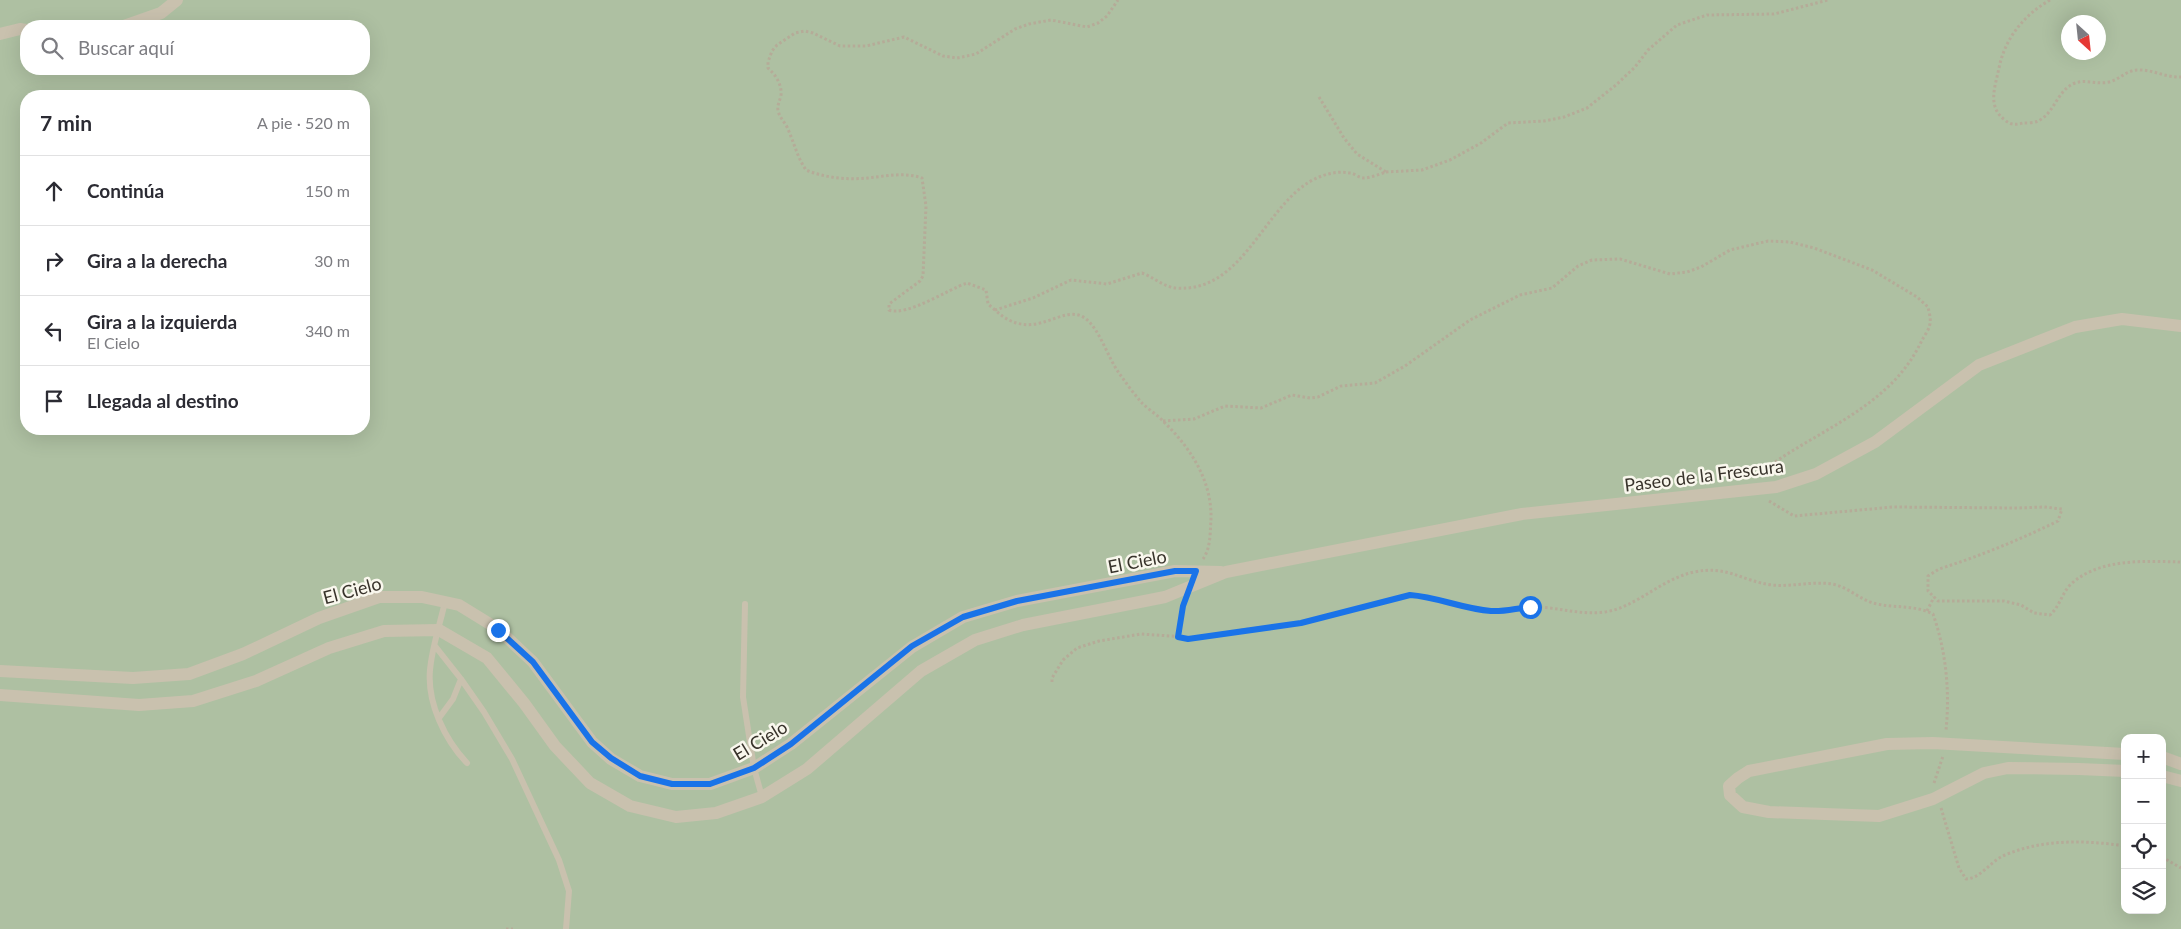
<!DOCTYPE html>
<html lang="es">
<meta charset="utf-8">
<style>
:root{--surface:#fff;--page:#f2f2f3;--text:#2b2b33;--muted:#7c7c81;--line:#e1e1e2}
body{margin:0;font-family:Lato,sans-serif;background:var(--page);color:var(--text)}
.controls{position:absolute;right:15px;bottom:15px;display:grid;overflow:hidden;border-radius:10px;box-shadow:0 5px 20px #0002}
.controls button{width:45px;height:45px;display:grid;place-items:center;padding:0;border:0;border-bottom:1px solid var(--line);background:var(--surface);color:var(--text);font:25px sans-serif}
.compass{position:absolute;left:2061px;top:15px;width:45px;height:45px;border-radius:50%;background:var(--surface);box-shadow:0 5px 20px #0002;rotate:153deg}
.stop{position:absolute;width:15px;height:15px;margin:-11px;border:4px solid #1a73e8;border-radius:50%;background:#fff}
.stop.end{background:#1a73e8;border-color:#fff;box-shadow:0 1px 5px #0008}
.list{margin:0;padding:0;list-style:none}
h2{display:flex;justify-content:space-between;align-items:center;height:65px;margin:0;padding:0 20px;font-size:21px}
h2 small{font-size:16px;font-weight:400;color:var(--muted)}
.list li{display:grid;grid-template-columns:32px 1fr auto;gap:15px;align-items:center;box-sizing:border-box;height:70px;padding:0 20px;border-top:1px solid var(--line)}
.list b{display:block;font-size:19px;white-space:nowrap}
.list p{margin:0;font-size:16px;white-space:nowrap;color:var(--muted)}
.list em{font-size:16px;font-style:normal;color:var(--muted)}
.icon{flex:none;width:28px;height:28px;fill:none;stroke:currentColor;stroke-width:2;stroke-linecap:round;stroke-linejoin:round}
.map{position:relative;flex:none;width:2181px;height:929px;overflow:hidden}
.search{position:absolute;background:var(--surface);box-shadow:0 5px 20px #0002;left:20px;top:20px;width:350px;height:55px;display:flex;align-items:center;gap:12px;box-sizing:border-box;padding:0 18px;border-radius:20px;color:var(--muted);font-size:19px}
.panel{position:absolute;background:var(--surface);box-shadow:0 5px 20px #0002;left:20px;top:90px;width:350px;height:345px;border-radius:20px}
.map>svg:first-child{display:block}
.green{fill:#aec0a2;fill-rule:evenodd}
.lines{fill:none;stroke-linecap:round;stroke-linejoin:round}
.path{stroke:#b5ab98;stroke-width:3;stroke-dasharray:2.5 2.5;stroke-linecap:butt}
.service{stroke:#c9c1ae;stroke-width:6}
.minor{stroke:#c9c1ae;stroke-width:12}
.tertiary{stroke:#c9c1ae;stroke-width:12}
.route{stroke:#1a73e8;stroke-width:6}
.labels{text-anchor:middle;dominant-baseline:central;stroke-width:5;stroke-linejoin:round;paint-order:stroke}
.street-label{font-size:18px;fill:#38332b;stroke:#f9f7ed}
</style>
<div class="map">
<svg width="2181" height="929" viewBox="0 0 2181 929">
<rect width="100%" height="100%" fill="#f1eee1"/>
<path class="green" d="M0,0H2181V929H0ZM2068,22H2098V52H2068ZM26,26H364V69H26ZM26,96H364V429H26ZM2125,738H2162V910H2125Z"/>
<g class="lines">
<path class="path" d="M2050,0C2024,15 2005,38 1999,68C1995,87 1987,107 2005,120C2010,125 2016,125 2023,123C2027,123 2034,123 2038,121C2055,113 2057,90 2075,83C2086,79 2098,85 2109,82C2121,79 2127,69 2140,70C2154,70 2167,78 2181,77
M1386,172L1422,170L1450,160L1481,143L1508,123L1544,121L1564,117L1587,108L1616,85L1635,67L1648,50L1677,25L1707,15L1774,14L1828,0
M995,310L988,304L986,290L967,283C949,289 906,317 889,310V304L920,281L923,276L926,206L922,178C905,172 886,176 868,178C848,180 825,178 806,170C797,157 794,142 787,127C784,121 779,117 778,110C777,105 780,101 781,95C782,85 776,75 768,68V62L772,51L777,45L795,33L805,31L813,33L840,46H866L904,37L943,56L957,58L976,54L1015,29L1029,24L1051,20L1087,27L1098,23L1107,16L1118,0
M1163,421L1194,419L1225,406L1261,408L1292,395L1310,398L1318,397L1341,386L1375,383L1405,366L1470,320L1520,295L1552,288L1578,266L1592,260L1620,259L1670,274L1687,272L1701,267L1730,250L1768,241L1790,242L1814,248L1872,270L1917,297L1928,307C1929,312 1931,318 1930,323C1930,328 1925,335 1922,340C1891,408 1816,430 1761,472L1760,476
M1769,501L1794,516L1893,507L2017,508L2044,507L2062,509L2058,521C2019,540 1980,556 1939,569L1928,576V591L1938,601H2004L2021,605L2034,613L2050,615C2059,607 2061,596 2069,586C2097,558 2144,561 2181,562
M1203,559C1211,548 1210,532 1211,519C1212,480 1190,447 1162,420C1156,414 1148,409 1142,403C1134,394 1126,383 1119,373C1108,358 1100,330 1086,319C1062,300 1035,347 995,310L1033,298L1071,280L1107,284L1142,273C1153,277 1164,287 1176,288C1240,293 1261,215 1306,184C1318,176 1335,170 1350,173C1354,173 1359,178 1364,178C1370,178 1380,174 1386,172L1357,154L1344,138L1319,97
M1927,611L1934,597
M1178,637L1184,604
M1052,682V678L1063,660L1077,648L1099,641L1141,634L1199,638L1239,630L1301,623L1410,595C1438,597 1464,610 1492,611C1508,612 1524,606 1541,607C1563,609 1583,615 1605,612C1637,607 1661,579 1694,572C1728,565 1741,581 1772,585C1792,587 1812,581 1832,584C1849,587 1861,601 1877,604C1896,608 1915,605 1933,614C1946,651 1950,691 1946,730
M1934,783L1943,756
M1941,808L1959,868L1966,879C1982,878 1990,861 2005,855C2043,839 2085,840 2125,846
M2162,857L2181,868
M506,929H513"/>
<path class="service" d="M445,602C440,624 432,647 430,670C427,703 445,740 467,763
M745,604L743,697L754,768L762,797
M435,646L461,679L484,712L512,759L559,860L569,891L566,929
M439,718L453,699L461,679"/>
<path class="minor" d="M124,26L161,13L177,0
M0,34L20,29L26,30
M2125,754L1933,743L1887,744L1749,771L1738,778L1729,786L1730,795L1743,807L1769,812L1879,816L1933,799L1984,773L2008,768L2079,769L2125,771
M2162,757L2181,764
M2162,776L2181,781"/>
<path class="tertiary" d="M0,671L133,678L189,674L243,654L319,618L379,597H422L459,605L498,629L533,662L592,742L611,759L640,776L672,784H710L754,768L791,744L912,647L963,617L1017,601L1175,571L1221,572
M0,695L139,705L193,701L256,681L329,648L384,631L439,630L487,658L524,703L555,746L590,783L630,806L676,817L716,813L762,797L807,769L921,671L975,640L1023,625L1165,597L1226,572L1522,514L1776,487L1816,474L1875,442L1979,365L2075,327L2122,319L2181,326"/>
</g>
<g class="lines">
<path class="route" d="M498,630L533,662L592,742L611,758L640,776L672,784H710L754,768L791,744L912,646L963,617L1017,601L1175,571H1196L1183,606L1178,637L1188,639L1301,623L1410,595C1438,597 1463,609 1491,611C1504,612 1517,608 1530,607"/>
</g>
<g class="labels">
<g class="street-label">
<text transform="translate(1704 475) rotate(-7)">Paseo de la Frescura</text>
<text transform="translate(1137 561) rotate(-11)">El Cielo</text>
<text transform="translate(352 590) rotate(-15)">El Cielo</text>
<text transform="translate(760 740) rotate(-31)">El Cielo</text>
</g>
</g>
</svg>
<div class="controls">
<button>+</button>
<button>−</button>
<button><svg class="icon" aria-label="locate" viewBox="0 0 24 24"><circle cx="12" cy="12" r="6"/><path d="M12 2v4M12 18v4M2 12h4M18 12h4"/></svg></button>
<button><svg class="icon" aria-label="layers" viewBox="0 0 24 24"><path d="M12 4l9 5-9 5-9-5zM3 14l9 5 9-5"/></svg></button>
</div>
<svg class="compass" viewBox="-18 -18 36 36"><path d="M0-13l5 13h-10z" fill="#e53935"/><path d="M0 13l5-13h-10z" fill="#7c7c81"/></svg>
<div class="stop" style="left:1530px;top:607px"></div>
<div class="stop end" style="left:498px;top:630px"></div>
<div class="search"><svg class="icon" aria-label="search" viewBox="0 0 24 24"><circle cx="10" cy="10" r="6"/><path d="M15 15l6 6"/></svg>Buscar aquí</div>
<section class="panel">
<h2>7 min<small>A pie · 520 m</small></h2>
<ul class="list">
<li><svg class="icon" aria-label="ahead" viewBox="0 0 24 24"><path d="M12 20V5M6 11l6-6 6 6"/></svg><div><b>Continúa</b></div><em>150 m</em></li>
<li><svg class="icon" aria-label="right" viewBox="0 0 24 24"><path d="M7 20v-9h11M14 6l5 5-5 5"/></svg><div><b>Gira a la derecha</b></div><em>30 m</em></li>
<li><svg class="icon" aria-label="left" viewBox="0 0 24 24"><path d="M17 20v-9H6M10 6l-5 5 5 5"/></svg><div><b>Gira a la izquierda</b><p>El Cielo</p></div><em>340 m</em></li>
<li><svg class="icon" aria-label="arrive" viewBox="0 0 24 24"><path d="M6 21V4h12l-3 4 3 4H6"/></svg><div><b>Llegada al destino</b></div></li>
</ul>
</section>
</div>
